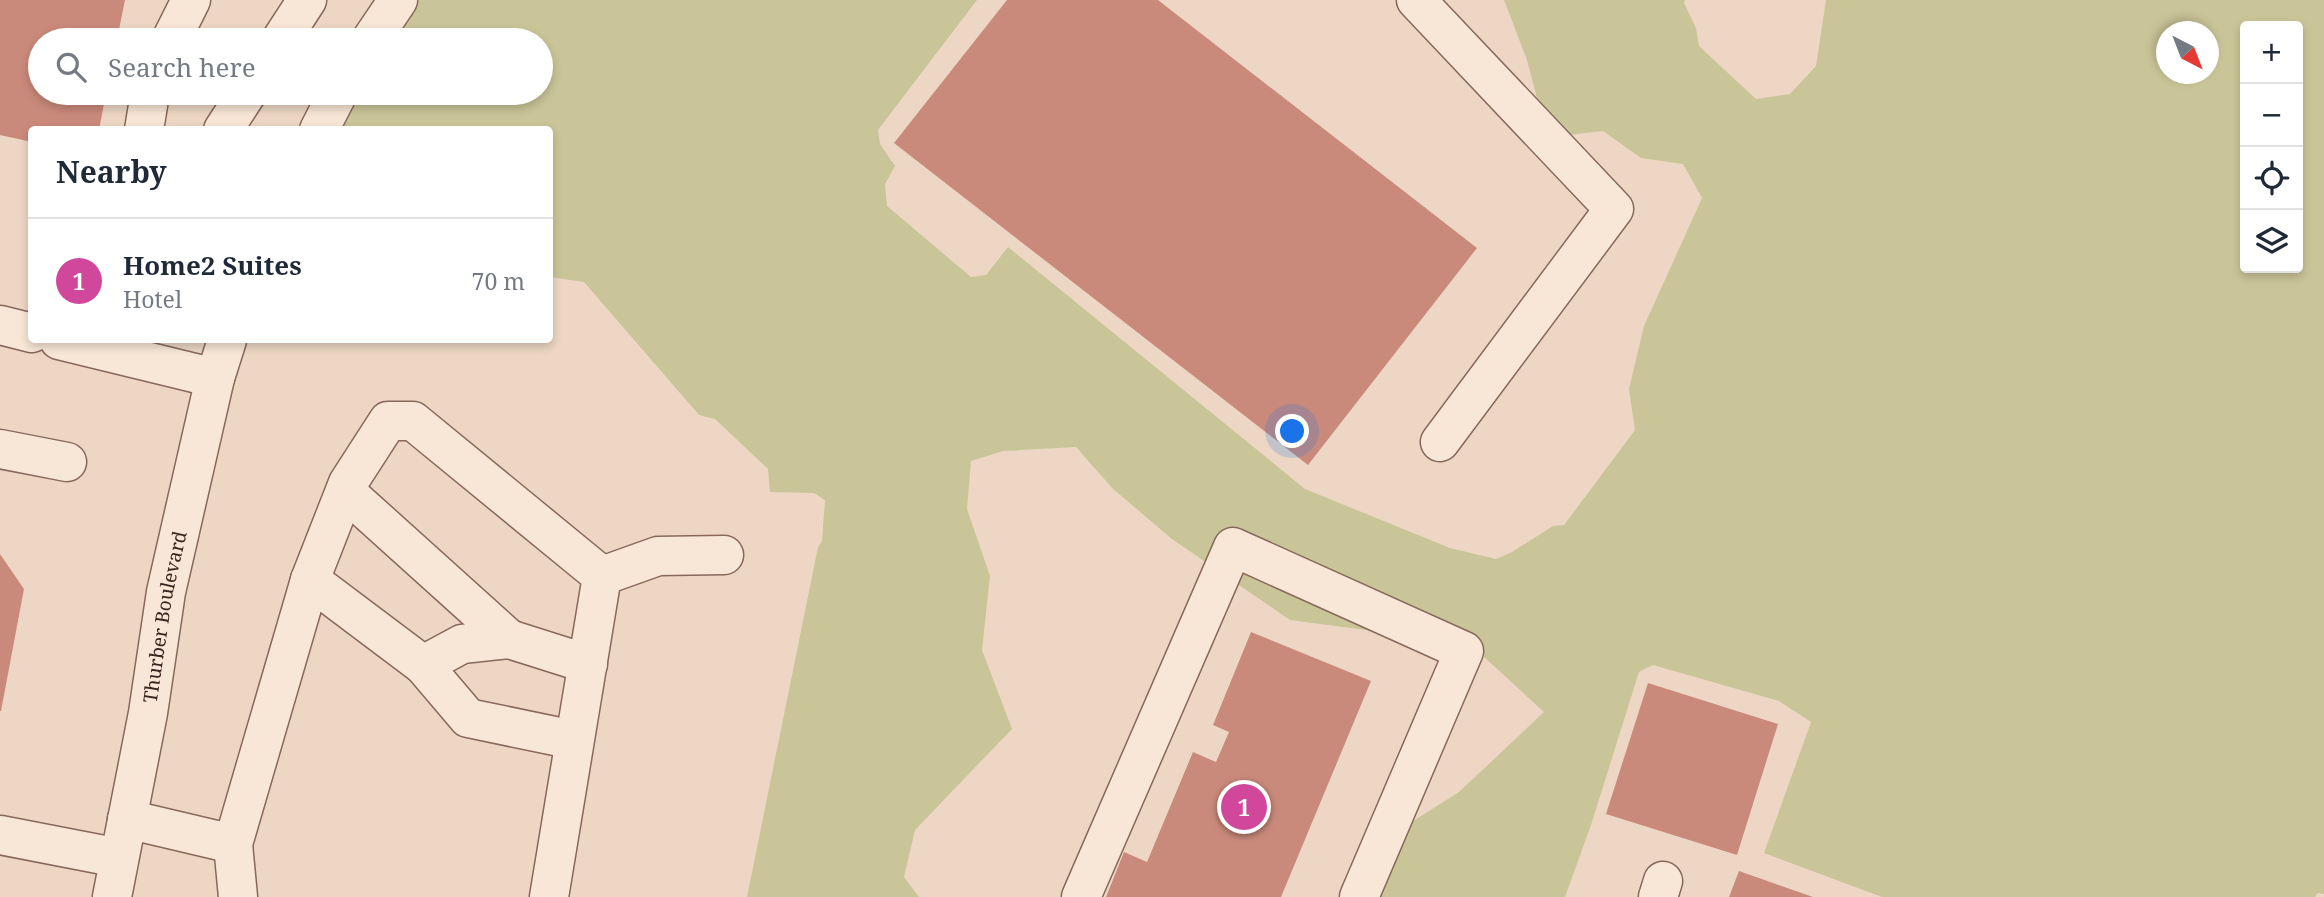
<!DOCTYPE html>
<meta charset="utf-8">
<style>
:root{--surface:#fff;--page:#f2f2f3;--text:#1f2937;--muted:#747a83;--line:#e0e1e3;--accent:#111827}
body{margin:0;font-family:"Noto Serif",serif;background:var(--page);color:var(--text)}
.controls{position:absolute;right:21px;top:21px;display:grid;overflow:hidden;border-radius:7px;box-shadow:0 4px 10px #0003}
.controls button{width:63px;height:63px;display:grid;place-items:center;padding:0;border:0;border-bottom:2px solid var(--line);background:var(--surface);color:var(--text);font:35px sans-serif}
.compass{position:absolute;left:2156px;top:21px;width:63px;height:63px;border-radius:50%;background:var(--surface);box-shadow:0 4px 10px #0003;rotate:138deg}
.you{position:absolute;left:1293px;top:432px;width:24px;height:24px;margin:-18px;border:5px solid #fff;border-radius:50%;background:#1a73e8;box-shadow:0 0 0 10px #1a73e833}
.badge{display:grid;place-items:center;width:46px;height:46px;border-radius:50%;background:var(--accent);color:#fff;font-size:23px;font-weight:700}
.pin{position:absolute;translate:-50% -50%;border:4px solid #fff;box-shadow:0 2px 7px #0006}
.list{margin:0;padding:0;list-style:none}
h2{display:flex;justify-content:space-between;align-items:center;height:91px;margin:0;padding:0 28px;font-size:30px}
h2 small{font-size:23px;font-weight:400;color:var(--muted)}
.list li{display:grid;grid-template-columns:46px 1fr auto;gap:21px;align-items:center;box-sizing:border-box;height:126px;padding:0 28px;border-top:2px solid var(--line)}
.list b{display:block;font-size:26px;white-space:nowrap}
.list p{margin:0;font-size:23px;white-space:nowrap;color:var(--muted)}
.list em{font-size:23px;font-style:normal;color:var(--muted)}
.icon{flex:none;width:38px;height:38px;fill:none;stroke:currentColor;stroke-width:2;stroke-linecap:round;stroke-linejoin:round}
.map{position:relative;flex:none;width:2324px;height:897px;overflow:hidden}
.search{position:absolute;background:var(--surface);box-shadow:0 4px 10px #0003;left:28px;top:28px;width:525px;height:77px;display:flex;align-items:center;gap:18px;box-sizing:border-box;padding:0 24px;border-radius:38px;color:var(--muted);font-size:26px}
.panel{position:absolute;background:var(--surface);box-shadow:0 4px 10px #0003;left:28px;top:126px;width:525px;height:217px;border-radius:7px}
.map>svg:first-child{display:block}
.green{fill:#cac598;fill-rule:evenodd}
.building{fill:#ca8a7b}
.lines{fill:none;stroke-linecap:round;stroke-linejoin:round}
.minor-casing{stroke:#87685b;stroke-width:41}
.minor{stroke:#f8e7d7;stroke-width:38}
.labels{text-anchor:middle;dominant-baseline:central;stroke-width:6;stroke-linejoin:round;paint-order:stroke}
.street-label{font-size:19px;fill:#37251e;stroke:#f4e3d3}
</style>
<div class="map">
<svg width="2324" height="897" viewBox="0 0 2324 897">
<rect width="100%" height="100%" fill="#edd7c4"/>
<path class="green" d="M404,0H977L878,130L880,144L895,166L885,184L887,206L971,277L986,275L1008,247L1305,489L1450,548L1496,559L1512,552L1553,526L1564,525L1635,430L1629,389L1644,326L1702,198L1683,164L1641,158L1603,131L1569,135L1543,121L1527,60L1504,0H1685L1684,3L1696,28L1699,46L1756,99L1790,94L1816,66L1826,0H2324V894L2318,893L2315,897H1882L1764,853L1811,722L1779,701L1653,665L1639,672L1591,825L1565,897H1367L1380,842L1459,792L1544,712L1483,656L1381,632L1290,620L1172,539L1113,489L1076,447L1003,451L971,461L967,509L990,576L982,650L1012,729L915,830L904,877L919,897H747L818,547L822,541L825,500L814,493L770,492L768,469L715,419L699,415L584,282L550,277V130H323L342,93H541V40H376ZM2245,26H2298V268H2245ZM2166,32H2208V74H2166Z"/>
<path class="building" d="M0,0H125L117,40H40V93H106L99,130H32V142L0,135Z
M1007,0H1158L1477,248L1308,465L894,143Z
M0,554L24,589L1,711H0Z
M1251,632L1371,681L1281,897H1106L1124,852L1147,862L1193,752L1216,762L1229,732L1213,725Z
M1648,683L1778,724L1737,855L1606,814Z
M1739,871L1813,897H1729Z"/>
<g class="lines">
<defs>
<g id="minor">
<path d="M1416,0L1614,209L1440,442"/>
<path d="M171,40L191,0"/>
<path d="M281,40L307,0"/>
<path d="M371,40L398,0"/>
<path d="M144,130L150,93"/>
<path d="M223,130L247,93"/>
<path d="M319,130L338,93"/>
<path d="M0,325L32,333"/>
<path d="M59,340L215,378"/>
<path d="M0,449L67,462"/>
<path d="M346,492L509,639"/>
<path d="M602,576L658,556L724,555"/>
<path d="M310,580L423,665L462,644L509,639L588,664"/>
<path d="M423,665L468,718L574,740"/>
<path d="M127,819L233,844"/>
<path d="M0,835L119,858"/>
<path id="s1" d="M112,897L148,713L166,592L215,378L227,340"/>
<path d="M238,897L233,844L310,580L348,483L388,421H413L602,576L549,897"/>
<path d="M1081,897L1233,547L1464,651L1359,897"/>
<path d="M1658,897L1663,881"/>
</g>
</defs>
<use href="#minor" class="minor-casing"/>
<use href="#minor" class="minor"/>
</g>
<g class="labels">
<g class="street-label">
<text stroke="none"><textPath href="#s1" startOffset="285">Thurber Boulevard</textPath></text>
</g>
</g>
</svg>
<div class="controls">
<button>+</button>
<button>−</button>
<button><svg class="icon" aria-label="locate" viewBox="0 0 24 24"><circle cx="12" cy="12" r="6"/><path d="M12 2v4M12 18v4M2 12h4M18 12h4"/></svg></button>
<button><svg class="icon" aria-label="layers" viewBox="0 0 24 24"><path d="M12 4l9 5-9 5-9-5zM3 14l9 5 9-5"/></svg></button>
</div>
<svg class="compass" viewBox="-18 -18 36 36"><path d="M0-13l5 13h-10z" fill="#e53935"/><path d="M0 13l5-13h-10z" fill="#747a83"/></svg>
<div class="you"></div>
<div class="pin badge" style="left:1244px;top:807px;background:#d1479c">1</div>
<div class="search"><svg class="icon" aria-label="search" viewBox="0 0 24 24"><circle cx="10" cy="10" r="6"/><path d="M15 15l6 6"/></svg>Search here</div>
<section class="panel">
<h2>Nearby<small></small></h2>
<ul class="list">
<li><span class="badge" style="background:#d1479c">1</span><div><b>Home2 Suites</b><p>Hotel</p></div><em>70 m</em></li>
</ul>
</section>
</div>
